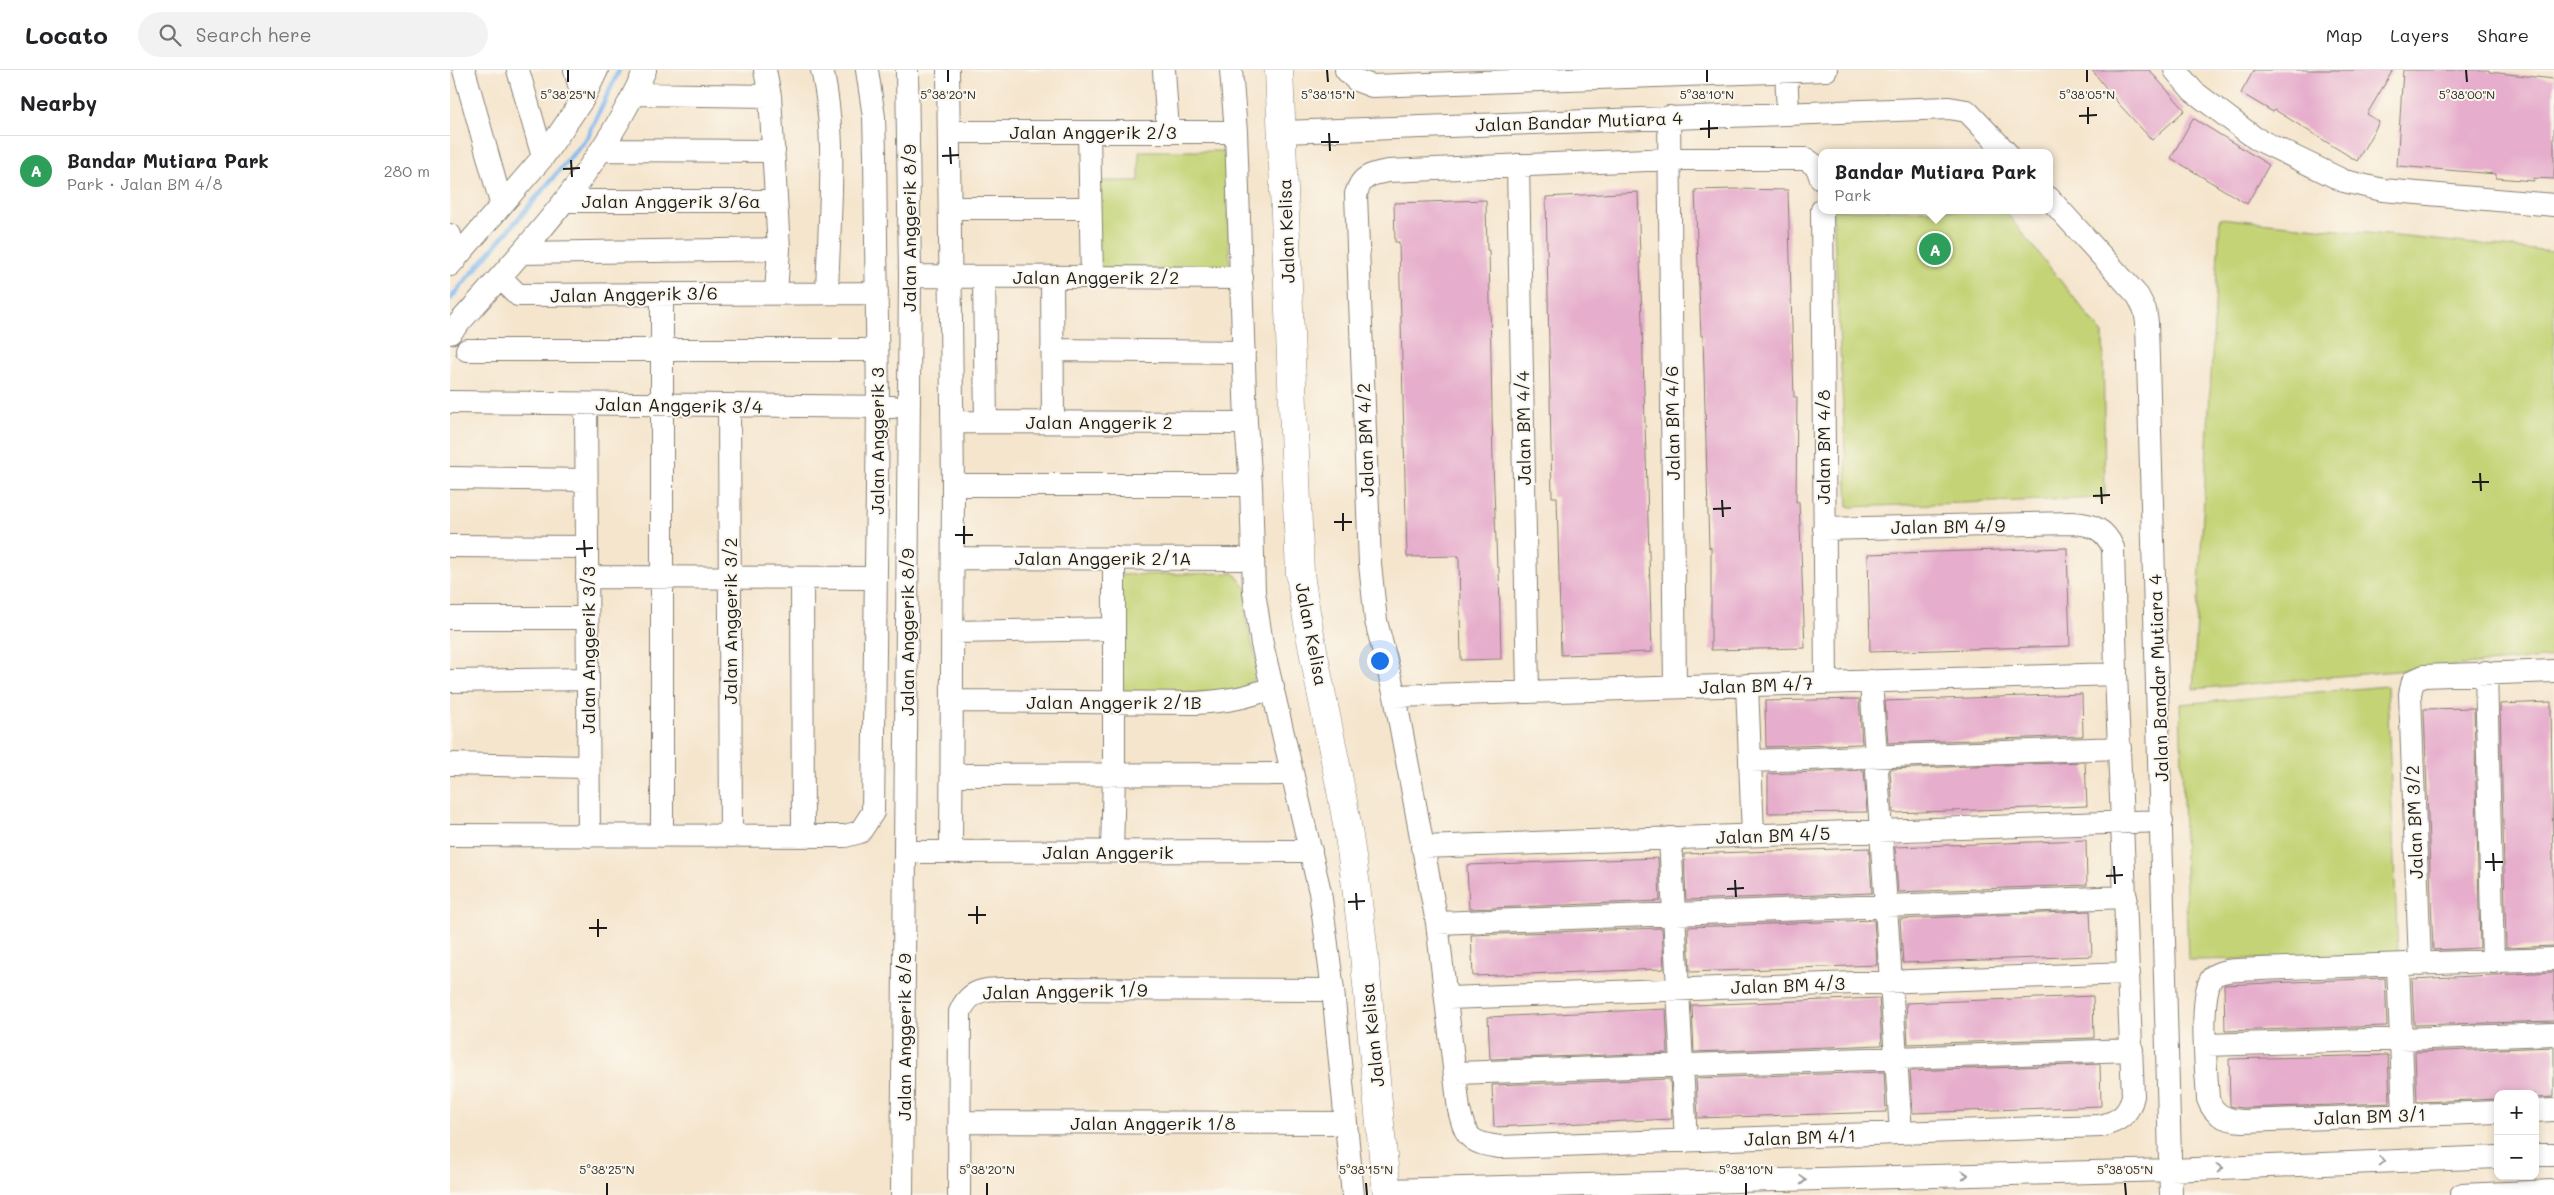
<!DOCTYPE html>
<meta charset="utf-8">
<style>
:root{--surface:#fff;--page:#f2f2f2;--text:#202124;--muted:#757577;--line:#e0e0e0;--accent:#b5179e}
body{margin:0;font-family:Mali,sans-serif;background:var(--page);color:var(--text)}
.controls{position:absolute;right:15px;bottom:15px;display:grid;overflow:hidden;border-radius:10px;box-shadow:0 2px 8px #0003}
.controls button{width:45px;height:45px;display:grid;place-items:center;padding:0;border:0;border-bottom:1px solid var(--line);background:var(--surface);color:var(--text);font:25px sans-serif}
.you{position:absolute;left:929px;top:590px;width:18px;height:18px;margin:-12px;border:4px solid #fff;border-radius:50%;background:#1a73e8;box-shadow:0 0 0 8px #1a73e833}
.badge{display:grid;place-items:center;width:32px;height:32px;border-radius:50%;background:var(--accent);color:#fff;font-size:16px;font-weight:700}
.pin{position:absolute;translate:-50% -50%;border:2px solid #fff;box-shadow:0 1px 5px #0006}
.popup{position:absolute;left:1368px;top:79px;width:235px;height:65px;box-sizing:border-box;display:grid;place-content:center;border-radius:10px;background:var(--surface);filter:drop-shadow(0 1px 4px #0005);font-size:16px;white-space:nowrap;color:var(--muted)}
.popup b{font-size:19px;color:var(--text)}
.popup::after{content:'';position:absolute;left:50%;top:100%;margin-left:-10px;border:10px solid transparent;border-top-color:var(--surface)}
.list{margin:0;padding:0;list-style:none}
h2{display:flex;justify-content:space-between;align-items:center;height:65px;margin:0;padding:0 20px;font-size:21px}
h2 small{font-size:16px;font-weight:400;color:var(--muted)}
.list li{display:grid;grid-template-columns:32px 1fr auto;gap:15px;align-items:center;box-sizing:border-box;height:70px;padding:0 20px;border-top:1px solid var(--line)}
.list b{display:block;font-size:19px;white-space:nowrap}
.list p{margin:0;font-size:16px;white-space:nowrap;color:var(--muted)}
.list em{font-size:16px;font-style:normal;color:var(--muted)}
.icon{flex:none;width:28px;height:28px;fill:none;stroke:currentColor;stroke-width:2;stroke-linecap:round;stroke-linejoin:round}
.map{position:relative;flex:none;width:2104px;height:1125px;overflow:hidden}
header{display:flex;align-items:center;gap:30px;box-sizing:border-box;height:70px;padding:0 25px;background:var(--surface);border-bottom:1px solid var(--line)}
header strong{font-size:24px}
nav{display:flex;gap:28px;margin-inline-start:auto;font-size:18px}
.search{width:350px;height:45px;background:var(--page);display:flex;align-items:center;gap:12px;box-sizing:border-box;padding:0 18px;border-radius:28px;color:var(--muted);font-size:19px}
main{display:flex}
aside{flex:1;background:var(--surface)}
.map>svg:first-child{display:block}
.green{fill:#c3d375;stroke:#707848}
.lines{fill:none;stroke-linecap:round;stroke-linejoin:round}
.stream{stroke:#7db8ef;stroke-width:5}
.building{fill:#e6adcc}
.minor-casing{stroke:#888074;stroke-width:24}
.major-casing{stroke:#888074;stroke-width:29}
.minor{stroke:#fff;stroke-width:22}
.major{stroke:#fff;stroke-width:28}
.oneway{stroke:#999}
.ticks{fill:none;stroke:#1c1c1c;stroke-width:2}
.labels{text-anchor:middle;dominant-baseline:central;stroke-width:4;stroke-linejoin:round;paint-order:stroke}
.street-label{font-size:18px;fill:#1c1c1c;stroke:#fbf7ec}
.ticks-label{font-size:12px;text-anchor:middle;fill:#1c1c1c;stroke:#fbf7ec;stroke-width:4;stroke-linejoin:round;paint-order:stroke}
</style>
<header>
<strong>Locato</strong>
<div class="search"><svg class="icon" aria-label="search" viewBox="0 0 24 24"><circle cx="10" cy="10" r="6"/><path d="M15 15l6 6"/></svg>Search here</div>
<nav><a>Map</a><a>Layers</a><a>Share</a></nav>
</header>
<main>
<aside>
<h2>Nearby<small></small></h2>
<ul class="list">
<li><span class="badge" style="background:#2e9e5b">A</span><div><b>Bandar Mutiara Park</b><p>Park · Jalan BM 4/8</p></div><em>280 m</em></li>
</ul>
</aside>
<div class="map">
<svg width="2104" height="1125" viewBox="0 0 2104 1125">
<rect width="100%" height="100%" fill="#fbf7ec"/>
<filter id="ink" filterUnits="userSpaceOnUse"><feTurbulence type="fractalNoise" baseFrequency=".02" numOctaves="2"/><feDisplacementMap in="SourceGraphic" scale="10" xChannelSelector="R" yChannelSelector="G"/><feConvolveMatrix kernelMatrix="1 2 1 2 8 2 1 2 1" color-interpolation-filters="sRGB"/></filter>
<filter id="wash" filterUnits="userSpaceOnUse"><feTurbulence type="fractalNoise" baseFrequency=".0096" numOctaves="4" result="noise"/><feDisplacementMap in="SourceGraphic" scale="20" xChannelSelector="R" yChannelSelector="G"/><feGaussianBlur stdDeviation="1.12" result="paint"/><feColorMatrix in="noise" values="0 0 0 0 0 0 0 0 0 0 0 0 0 0 0 0 0 1.4 0 .05"/><feComposite in="paint" operator="in"/></filter>
<g filter="url(#wash)">
<rect width="100%" height="100%" fill="#f5e5cd"/>
<path class="green" d="M689,81H775L780,200H647L646,111H689Z
M1383,140H1554L1653,264L1655,428L1398,437Z
M1770,148L2104,182V587L1743,619Z
M784,503L797,519L796,550L809,601L799,617L789,621L671,625L668,505Z
M1937,616L1948,887L1738,890L1730,634Z"/>
<g class="lines">
<path class="stream" d="M0,229L137,68L169,0"/>
</g>
<g id="blocks">
<path class="building" d="M1642,0H1699L1735,40L1702,70L1668,33Z
M1804,0H1943L1917,44L1929,52L1907,91L1825,40L1823,42L1791,23Z
M1953,0H2039V2L2104,9V109L2084,108V111L2046,108V104L1947,96Z
M1743,48L1819,95L1797,134L1721,88Z
M1285,119L1338,120L1344,327H1347L1346,432H1349L1355,578L1261,580V477L1259,478L1253,266H1251L1245,120Z
M1188,122L1202,582L1111,585L1107,427H1102L1096,127Z
M1036,130L1037,180H1039L1043,394L1047,497H1049L1051,589L1011,590L1009,486L957,487L949,172H945L944,133Z
M1617,478L1620,576L1420,582L1418,484Z
M1632,624L1633,666L1438,673L1435,631Z
M1409,629L1412,674L1316,677L1315,631Z
M2101,632L2104,876L2056,878L2050,634Z
M2024,638L2030,878L1983,880L1974,639Z
M1635,692L1637,736L1443,743L1440,699Z
M1414,700L1417,742L1318,743V704Z
M1636,770L1637,815L1448,822L1445,777Z
M1419,778L1422,823L1236,830L1234,784Z
M1208,788L1210,831L1019,839L1017,795Z
M1640,841L1642,886L1453,893L1450,849Z
M1424,850L1427,895L1240,902L1238,857Z
M1212,858L1214,899L1023,906L1021,865Z
M2104,902V951L1964,955L1962,909Z
M1935,908L1937,956L1775,961L1774,915Z
M1643,926L1644,968L1458,974L1456,933Z
M1429,928L1432,975L1244,982L1242,935Z
M1216,939L1218,983L1040,989L1038,947Z
M2104,977V1027L2085,1028V1024H2048V1029L1967,1032L1965,982Z
M1938,985L1940,1033L1793,1038L1780,1036L1779,989Z
M1650,994L1651,1036L1463,1043L1460,1001Z
M1434,1002L1436,1042L1248,1048L1246,1008Z
M1220,1009L1222,1049L1044,1057L1042,1015Z"/>
</g>
</g>
<g filter="url(#ink)">
<use href="#blocks" fill-opacity="0" stroke="#888074" stroke-width="1"/>
<g class="lines">
<defs>
<path id="minor" d="M14,0L51,133
M68,0L93,87
M125,0L133,29
M315,0L320,26L329,179L326,223
M372,0C388,69 379,151 377,222
M498,0L503,415L501,782
M714,0L718,62
M781,0L786,62L796,353L801,415L804,522L812,574L870,822L883,920L903,1125
M896,0L906,10L922,16L1376,0
M1725,0L1743,21L1805,68L1894,111L1933,120L2104,135
M1336,1L1338,42
M184,24L320,26
M1219,47L1225,617
M500,62H786
M639,62L642,207
M833,62L1499,38L1517,41L1557,83
M152,80L324,81
M1068,95L1078,622
M1371,109L1367,97L1356,89H1220L938,101C921,104 911,106 906,124L920,494L926,551L945,626L987,853L1009,1040C1016,1069 1021,1073 1050,1077L1650,1056C1668,1052 1679,1045 1683,1026L1666,604L1663,478C1655,459 1642,454 1622,453L1374,459
M1599,128L1688,226L1695,240L1697,253L1721,1125
M116,131H325
M501,138H640
M1372,140L1376,613
M0,165L6,189
M71,183L329,179
M0,195L93,87L133,29L147,0
M460,206L792,208
M50,207L68,225L427,223
M534,207L536,352
M602,207L603,352
M212,224V766
M0,263C73,181 150,102 195,0
M17,280H427
M602,280L794,282
M0,332L443,337
M136,334L139,766
M279,335L281,766
M503,352L796,353
M0,408L136,410
M503,415H801
M0,476L137,477
M503,488L803,489
M137,507L426,508
M352,508L353,766
M0,548H137
M503,562L663,559
M2036,602L2043,892
M0,611L138,609
M1421,611L1451,1063
M1297,615L1303,765
M945,626L1666,604
M503,631L747,633C774,631 798,628 823,617
M1300,691L1670,678
M0,694L138,697
M502,705L841,704
M0,765L395,766L410,762L423,742L428,337L425,83L424,47L417,0
M1220,768L1236,1071
M972,777L1712,751
M662,781L664,705V488
M455,782L861,781
M987,853L1676,827
M1970,894L1960,624L1963,611L1974,606L2104,601
M1948,895L1954,1045
M998,928L1679,903
M1756,975L2104,964
M1005,1003L1682,980
M2085,1041L2104,1040
M2048,1042L1793,1051C1776,1050 1764,1046 1758,1029C1757,1008 1747,915 1765,905C1777,898 1797,900 1810,899L2104,889
M510,1052L896,1053
M2085,1085H2104
M937,1120L1721,1100L2048,1087
M452,1125L460,206L457,0
M509,1125L510,942C522,914 543,920 570,919L883,920
M2011,1125L2104,1121"/>
<path id="major" d="M829,0L850,504C862,590 884,675 898,760C917,881 924,1004 937,1125"/>
</defs>
<use href="#minor" class="minor-casing"/>
<use href="#major" class="major-casing"/>
<use href="#minor" class="minor"/>
<use href="#major" class="major"/>
</g>
<defs><path id="oneway-chevron" d="M-2-3.5L2.5 0L-2 3.5" fill="none" stroke-width="1.6" stroke-linecap="round" stroke-linejoin="round" transform="scale(1.25)"/></defs>
<g class="oneway">
<use href="#oneway-chevron" transform="translate(1932 1091) rotate(-2)"/>
<use href="#oneway-chevron" transform="translate(1770 1098) rotate(-2)"/>
<use href="#oneway-chevron" transform="translate(1515 1105) rotate(-2)"/>
<use href="#oneway-chevron" transform="translate(1353 1110) rotate(-2)"/>
</g>
</g>
<path class="ticks" d="M118,0V12M498,0V12M877,0L878,12M1257,0V12M1637,0V12M2016,0L2017,12M1638,37V54M1629,46L1647,45M1259,50V68M1250,59L1268,58M879,63L880,81M871,72H889M500,77L501,94M492,86L509,85M121,90L122,107M113,99L130,98M2030,403L2031,421M2022,412H2039M1651,417L1652,434M1643,426L1660,425M1272,430L1273,447M1263,439L1281,438M893,443V461M884,452H902M514,456V474M505,465H523M134,470L135,487M126,479L143,478M2043,783L2044,801M2035,792H2053M1664,796L1665,814M1656,806L1673,805M1285,810L1286,827M1277,819L1294,818M906,823L907,840M898,832L915,831M527,836V854M518,845H536M148,849V867M139,858H157M157,1113V1125M537,1113V1125M916,1113L917,1125M1296,1113V1125M1675,1113L1676,1125"/>
<g class="labels">
<g class="street-label">
<text transform="translate(1129 51) rotate(-2)">Jalan Bandar Mutiara 4</text>
<text x="643" y="62">Jalan Anggerik 2/3</text>
<text x="221" y="131">Jalan Anggerik 3/6a</text>
<text transform="translate(459 158) rotate(-90)">Jalan Anggerik 8/9</text>
<text transform="translate(836 161) rotate(-92)">Jalan Kelisa</text>
<text x="646" y="207">Jalan Anggerik 2/2</text>
<text transform="translate(184 224) rotate(-1)">Jalan Anggerik 3/6</text>
<text transform="translate(229 335) rotate(1)">Jalan Anggerik 3/4</text>
<text x="649" y="352">Jalan Anggerik 2</text>
<text transform="translate(1222 353) rotate(-91)">Jalan BM 4/6</text>
<text transform="translate(1073 358) rotate(-91)">Jalan BM 4/4</text>
<text transform="translate(915 370) rotate(-92)">Jalan BM 4/2</text>
<text transform="translate(427 371) rotate(-90)">Jalan Anggerik 3</text>
<text transform="translate(1373 377) rotate(-90)">Jalan BM 4/8</text>
<text transform="translate(1498 456) rotate(-1)">Jalan BM 4/9</text>
<text x="653" y="488">Jalan Anggerik 2/1A</text>
<text transform="translate(280 551) rotate(-90)">Jalan Anggerik 3/2</text>
<text transform="translate(457 562) rotate(-90)">Jalan Anggerik 8/9</text>
<text transform="translate(862 564) rotate(79)">Jalan Kelisa</text>
<text transform="translate(138 580) rotate(-90)">Jalan Anggerik 3/3</text>
<text transform="translate(1708 608) rotate(-92)">Jalan Bandar Mutiara 4</text>
<text transform="translate(1306 615) rotate(-2)">Jalan BM 4/7</text>
<text x="664" y="632">Jalan Anggerik 2/1B</text>
<text transform="translate(1964 752) rotate(-92)">Jalan BM 3/2</text>
<text transform="translate(1323 765) rotate(-2)">Jalan BM 4/5</text>
<text x="658" y="782">Jalan Anggerik</text>
<text transform="translate(1338 915) rotate(-2)">Jalan BM 4/3</text>
<text transform="translate(615 921) rotate(-1)">Jalan Anggerik 1/9</text>
<text transform="translate(922 965) rotate(-96)">Jalan Kelisa</text>
<text transform="translate(454 967) rotate(-90)">Jalan Anggerik 8/9</text>
<text transform="translate(1920 1046) rotate(-2)">Jalan BM 3/1</text>
<text x="703" y="1053">Jalan Anggerik 1/8</text>
<text transform="translate(1350 1067) rotate(-2)">Jalan BM 4/1</text>
</g>
</g>
<g class="ticks-label">
<text x="118" y="29">5°38'25"N</text>
<text x="498" y="29">5°38'20"N</text>
<text x="878" y="29">5°38'15"N</text>
<text x="1257" y="29">5°38'10"N</text>
<text x="1637" y="29">5°38'05"N</text>
<text x="2017" y="29">5°38'00"N</text>
<text x="157" y="1104">5°38'25"N</text>
<text x="537" y="1104">5°38'20"N</text>
<text x="916" y="1104">5°38'15"N</text>
<text x="1296" y="1104">5°38'10"N</text>
<text x="1675" y="1104">5°38'05"N</text>
</g>
</svg>
<div class="controls">
<button>+</button>
<button>−</button>
</div>
<div class="you"></div>
<div class="pin badge" style="left:1485px;top:179px;background:#2e9e5b">A</div>
<div class="popup"><b>Bandar Mutiara Park</b>Park</div>
</div>
</main>
